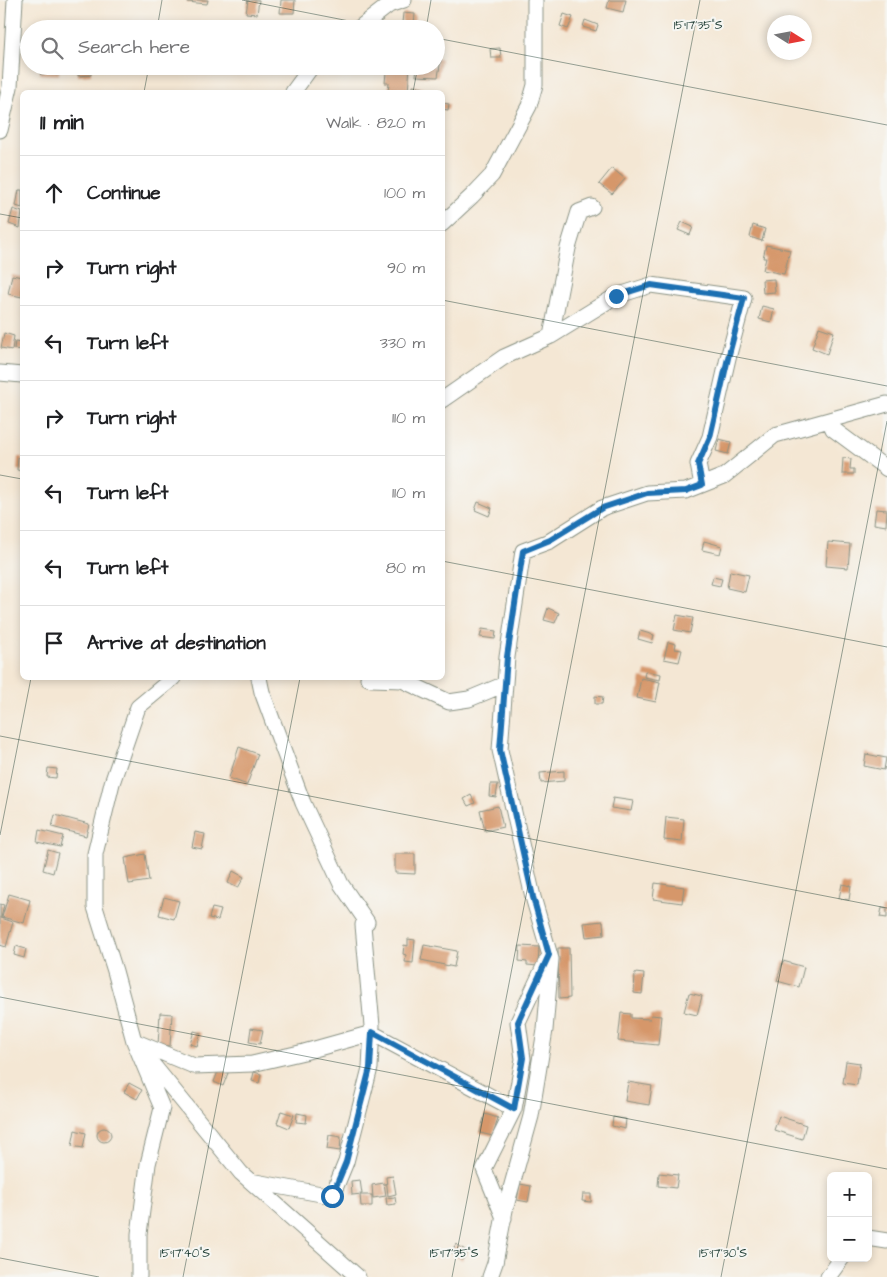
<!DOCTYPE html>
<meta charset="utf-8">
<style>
:root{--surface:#fff;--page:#f2f2f2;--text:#202124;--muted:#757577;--line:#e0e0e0}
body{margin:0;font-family:"Architects Daughter",sans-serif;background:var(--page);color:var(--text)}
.controls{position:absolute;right:15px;bottom:15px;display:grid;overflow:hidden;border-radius:8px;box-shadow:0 2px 8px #0003}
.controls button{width:45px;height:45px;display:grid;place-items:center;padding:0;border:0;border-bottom:1px solid var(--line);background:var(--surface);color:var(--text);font:25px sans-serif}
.compass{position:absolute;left:767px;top:15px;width:45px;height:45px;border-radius:50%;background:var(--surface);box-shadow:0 2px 8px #0003;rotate:101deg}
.stop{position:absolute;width:15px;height:15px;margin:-11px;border:4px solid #1f6fb2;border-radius:50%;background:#fff}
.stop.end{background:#1f6fb2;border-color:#fff;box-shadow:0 1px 5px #0008}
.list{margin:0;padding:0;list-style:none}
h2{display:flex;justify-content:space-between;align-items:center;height:65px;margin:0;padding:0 20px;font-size:21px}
h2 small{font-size:16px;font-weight:400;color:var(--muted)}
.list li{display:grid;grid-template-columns:32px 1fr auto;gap:15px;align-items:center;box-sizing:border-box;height:75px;padding:0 20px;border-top:1px solid var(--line)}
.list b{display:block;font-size:19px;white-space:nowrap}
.list em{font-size:16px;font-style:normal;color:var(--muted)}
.icon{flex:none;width:28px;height:28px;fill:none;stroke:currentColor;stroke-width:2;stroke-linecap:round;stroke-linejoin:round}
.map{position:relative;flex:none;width:887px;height:1277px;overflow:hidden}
.search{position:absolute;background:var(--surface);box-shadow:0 2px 8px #0003;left:20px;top:20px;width:425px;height:55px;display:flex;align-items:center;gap:12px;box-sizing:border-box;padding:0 18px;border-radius:28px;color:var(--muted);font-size:19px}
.panel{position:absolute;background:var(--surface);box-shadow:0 2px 8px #0003;left:20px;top:90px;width:425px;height:590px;border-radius:8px}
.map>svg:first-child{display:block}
.building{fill:#d6976b}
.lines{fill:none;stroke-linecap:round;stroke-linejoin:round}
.minor-casing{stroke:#8a9284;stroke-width:17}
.minor{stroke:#fff;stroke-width:15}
.route{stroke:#1f6fb2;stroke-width:6}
.ticks{fill:none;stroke:#1f3d34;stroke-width:1;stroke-opacity:0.45}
.ticks-label{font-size:12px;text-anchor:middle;fill:#1f3d34;stroke:#f6f6f2;stroke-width:4;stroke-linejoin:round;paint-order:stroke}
</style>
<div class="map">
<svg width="887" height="1277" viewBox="0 0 887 1277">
<rect width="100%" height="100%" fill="#f6f6f2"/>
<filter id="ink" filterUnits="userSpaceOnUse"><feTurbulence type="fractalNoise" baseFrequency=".02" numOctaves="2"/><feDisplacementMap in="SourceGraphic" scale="10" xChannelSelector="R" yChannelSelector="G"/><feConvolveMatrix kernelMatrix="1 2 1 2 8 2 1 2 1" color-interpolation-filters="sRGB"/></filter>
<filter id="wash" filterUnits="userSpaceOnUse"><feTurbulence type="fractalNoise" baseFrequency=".0096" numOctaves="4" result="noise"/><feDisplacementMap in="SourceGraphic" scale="20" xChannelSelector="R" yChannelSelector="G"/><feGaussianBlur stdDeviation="1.12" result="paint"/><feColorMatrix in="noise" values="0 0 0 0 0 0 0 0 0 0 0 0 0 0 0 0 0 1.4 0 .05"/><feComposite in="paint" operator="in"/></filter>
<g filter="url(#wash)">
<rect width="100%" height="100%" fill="#f4e7d4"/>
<g id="blocks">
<path class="building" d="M187,0H208L207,4L187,2Z
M248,0H259L257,14L246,13Z
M281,0H295L294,13H280Z
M609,0H626L623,12L607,8Z
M403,13L415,14L414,25L402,23Z
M564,14L573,17L568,29L560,26Z
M585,20L598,25L596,31L583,27Z
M500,48L501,58H491L490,49Z
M436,59H441L438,77L416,76L417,67L436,66Z
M41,66H60L59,75L40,74Z
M74,66H91V75L78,76V69H74Z
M390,66H410L408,92H388L389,83H385L386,72H389Z
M413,86L423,88L422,92H412Z
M442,103L449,104L448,110L442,109Z
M612,168L625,179L612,194L599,184Z
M19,190H22V208L16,206Z
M13,209L22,212L20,228L9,224Z
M682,222L693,227L690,235L678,230Z
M753,225L765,229L762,241L750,237Z
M766,245L790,250L784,274L763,270L766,258H763Z
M12,275L22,277V297L8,294Z
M774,279L775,292L763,293L762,280Z
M762,306L774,309L771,322L759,319Z
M819,327L834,332L827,354L812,348Z
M4,333L14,336L12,350L1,348Z
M15,342L22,343V350L14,349Z
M719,439L731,442L728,454L716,451Z
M18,457H22V471L17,470Z
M843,458L851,459L850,469H854V474H842Z
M478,502L492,508L489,516L475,510Z
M876,509L887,510L886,526L874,524Z
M704,541L722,546L720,554L702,550Z
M828,542L850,544L848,568L826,566Z
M730,571L749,575L745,592L727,588Z
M713,577L722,579L720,586L711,584Z
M548,608L559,613L555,623L544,620Z
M677,615L693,618L690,633L674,630Z
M482,629L496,631L495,639L480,637Z
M640,631L654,635L652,643L638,639Z
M668,642L676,644L675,649L682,650L679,662L664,659Z
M645,671L661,674L660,680L644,677Z
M641,678L660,682L656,702L637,698Z
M595,696L603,697L602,704H595Z
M239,747L258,754L247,785L229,778Z
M866,754L886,758L884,770L864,766Z
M48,768L57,769L56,778L47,777Z
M564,771V781L541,783L540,773Z
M490,784H498L496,797L489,796Z
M471,795L475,803L468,806L464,799Z
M613,798L633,801L631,811L611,808Z
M498,806L503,827L485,831L480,810Z
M55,815L89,824L86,836L52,827Z
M666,817L684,819L682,842L664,840Z
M39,830L63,836L60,847L37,842Z
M195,832L205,834L202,849L192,847Z
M48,850L58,853L53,873L43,870Z
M145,854L149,881L129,884L125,858Z
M395,854H415V874L395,873Z
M233,871L244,877L238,888L228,883Z
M655,883L684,887L682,903L653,899Z
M842,884L851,886L849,900L839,898Z
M9,894L30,900L24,923L2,917Z
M164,897L179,901L174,919L159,915Z
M0,904L4,905L1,918L13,922L6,947L0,945Z
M212,908L221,910L218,920L209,918Z
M882,908L887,909V918L880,917Z
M603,921L604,935L586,937L584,923Z
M408,939L415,940L413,963L405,962L406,955L403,954L404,945L408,946Z
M424,945L457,951L454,967L421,960Z
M16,946L26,949L24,958L14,955Z
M520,946L539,947L538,966L527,965V962L519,961Z
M558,948H569L570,998L559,999Z
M783,961L804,967L799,987L777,981Z
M635,973L644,974L642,994L634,993Z
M689,993L702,996L697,1015L684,1012Z
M160,1013L172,1014L170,1046L158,1045Z
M621,1013L631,1014V1018L650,1019L651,1015L661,1016L658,1045L618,1041Z
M251,1028L263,1030L260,1044L249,1042Z
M194,1031L201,1033L197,1046L190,1044Z
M846,1061L860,1063L857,1085L843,1083Z
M219,1069L228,1073L223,1086L214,1082Z
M254,1072L261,1074L259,1083L252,1081Z
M628,1082L652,1086L649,1105L625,1101Z
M129,1083L142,1090L137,1099L124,1092Z
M281,1111L294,1115L289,1128L277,1123Z
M297,1113L307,1115L306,1123L296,1122Z
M485,1114L498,1118L493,1136L480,1133Z
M779,1116L806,1125L802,1139L774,1130Z
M613,1117L626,1119L625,1129L612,1126Z
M97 1135a7 7 0 1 1 14 0a7 7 0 1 1-14 0Z
M75,1130L86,1133L83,1148L72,1146Z
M329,1135L341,1137L340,1151L327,1149Z
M659,1173L678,1175L676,1188L658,1186Z
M393,1176L396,1194L388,1196L386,1177Z
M360,1180L362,1194L352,1195L351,1181Z
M384,1183L386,1196L373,1198L372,1185Z
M520,1184L531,1186L528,1202L517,1200Z
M583,1194H591V1202L582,1201Z
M360,1195H372V1206H361Z
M395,1197L396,1204L387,1205L386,1198Z
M456,1244L468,1252L462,1260L451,1252Z"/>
</g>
</g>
<g filter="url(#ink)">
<use href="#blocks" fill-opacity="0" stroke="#8a9284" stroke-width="1"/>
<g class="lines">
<defs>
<path id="minor" d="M358,29L389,5L404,0
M293,92L312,66
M0,130L10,87L15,0
M442,224L472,196L492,175L529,106L535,85V0
M551,336L568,248L579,212L592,207
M0,373L22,375
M442,400L504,357L551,336L616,296L651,285L744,298L728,358L710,437L698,464L702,485
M829,420L833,429L887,469
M368,678L371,679L402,680L449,702L469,699L505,684
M134,1041L194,1066L252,1064L304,1052L372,1033L514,1109L484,1169L504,1218
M145,1055L241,1173L358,1277
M514,1109L523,1059L518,1022L547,960
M250,1181L332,1196L346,1162L370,1068L372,1026L363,925L367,922L341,884L303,803L262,692L259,678
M868,1238L887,1241
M139,1277V1234L148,1164L162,1108L134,1041L115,971L95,907V854L112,783L138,707L173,678
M490,1277L495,1263L505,1210L531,1116L545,1030L551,959L533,897L500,750L507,657L523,551L550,541L602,508L647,493L686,491L724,476L775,435L887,404
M828,1277L842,1258"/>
</defs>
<use href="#minor" class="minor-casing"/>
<use href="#minor" class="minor"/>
</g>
</g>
<g class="lines" filter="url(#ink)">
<path class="route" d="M332,1196L346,1162L370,1068L372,1032L514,1109L523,1058L518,1022L549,955L533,897L500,750L507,657L523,551L550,540L602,508L647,493L686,491L702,485L698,464L710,437L728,358L744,298L651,285L616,296"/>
</g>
<path class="ticks" d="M242,0L390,29M157,29L162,0M426,29L431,0M436,38L887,125M144,92L149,66M413,92L418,66M0,214L22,218M442,300L887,386M0,475L22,479M442,561L887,647M0,736L887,908M0,835L31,678M0,997L887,1169M0,1258L99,1277M183,1277L300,678M452,1277L700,0M721,1277L887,421"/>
<g class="ticks-label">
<text x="698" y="29">15°17'35"S</text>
<text x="185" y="1257">15°17'40"S</text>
<text x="454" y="1257">15°17'35"S</text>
<text x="723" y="1257">15°17'30"S</text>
</g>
</svg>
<div class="controls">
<button>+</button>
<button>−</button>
</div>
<svg class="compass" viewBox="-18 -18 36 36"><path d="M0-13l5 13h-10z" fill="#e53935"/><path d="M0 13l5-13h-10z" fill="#757577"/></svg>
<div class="stop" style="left:332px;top:1196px"></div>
<div class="stop end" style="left:616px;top:296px"></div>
<div class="search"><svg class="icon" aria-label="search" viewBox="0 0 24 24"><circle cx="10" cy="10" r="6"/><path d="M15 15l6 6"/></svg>Search here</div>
<section class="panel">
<h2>11 min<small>Walk · 820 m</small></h2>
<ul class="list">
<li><svg class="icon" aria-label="ahead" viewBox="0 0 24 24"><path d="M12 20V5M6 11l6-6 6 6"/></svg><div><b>Continue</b></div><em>100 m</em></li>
<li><svg class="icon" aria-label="right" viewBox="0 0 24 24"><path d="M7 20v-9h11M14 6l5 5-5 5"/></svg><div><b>Turn right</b></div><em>90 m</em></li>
<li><svg class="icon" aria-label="left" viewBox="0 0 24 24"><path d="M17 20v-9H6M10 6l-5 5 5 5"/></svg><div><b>Turn left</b></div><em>330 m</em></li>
<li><svg class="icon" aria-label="right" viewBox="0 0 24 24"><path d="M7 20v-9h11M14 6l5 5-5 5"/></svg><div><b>Turn right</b></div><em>110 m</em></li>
<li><svg class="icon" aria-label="left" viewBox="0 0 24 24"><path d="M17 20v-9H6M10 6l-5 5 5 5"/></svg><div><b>Turn left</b></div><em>110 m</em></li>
<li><svg class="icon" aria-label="left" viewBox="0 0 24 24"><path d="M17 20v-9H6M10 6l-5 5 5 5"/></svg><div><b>Turn left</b></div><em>80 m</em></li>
<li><svg class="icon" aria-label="arrive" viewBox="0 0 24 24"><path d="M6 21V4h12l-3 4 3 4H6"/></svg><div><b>Arrive at destination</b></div></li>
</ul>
</section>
</div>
